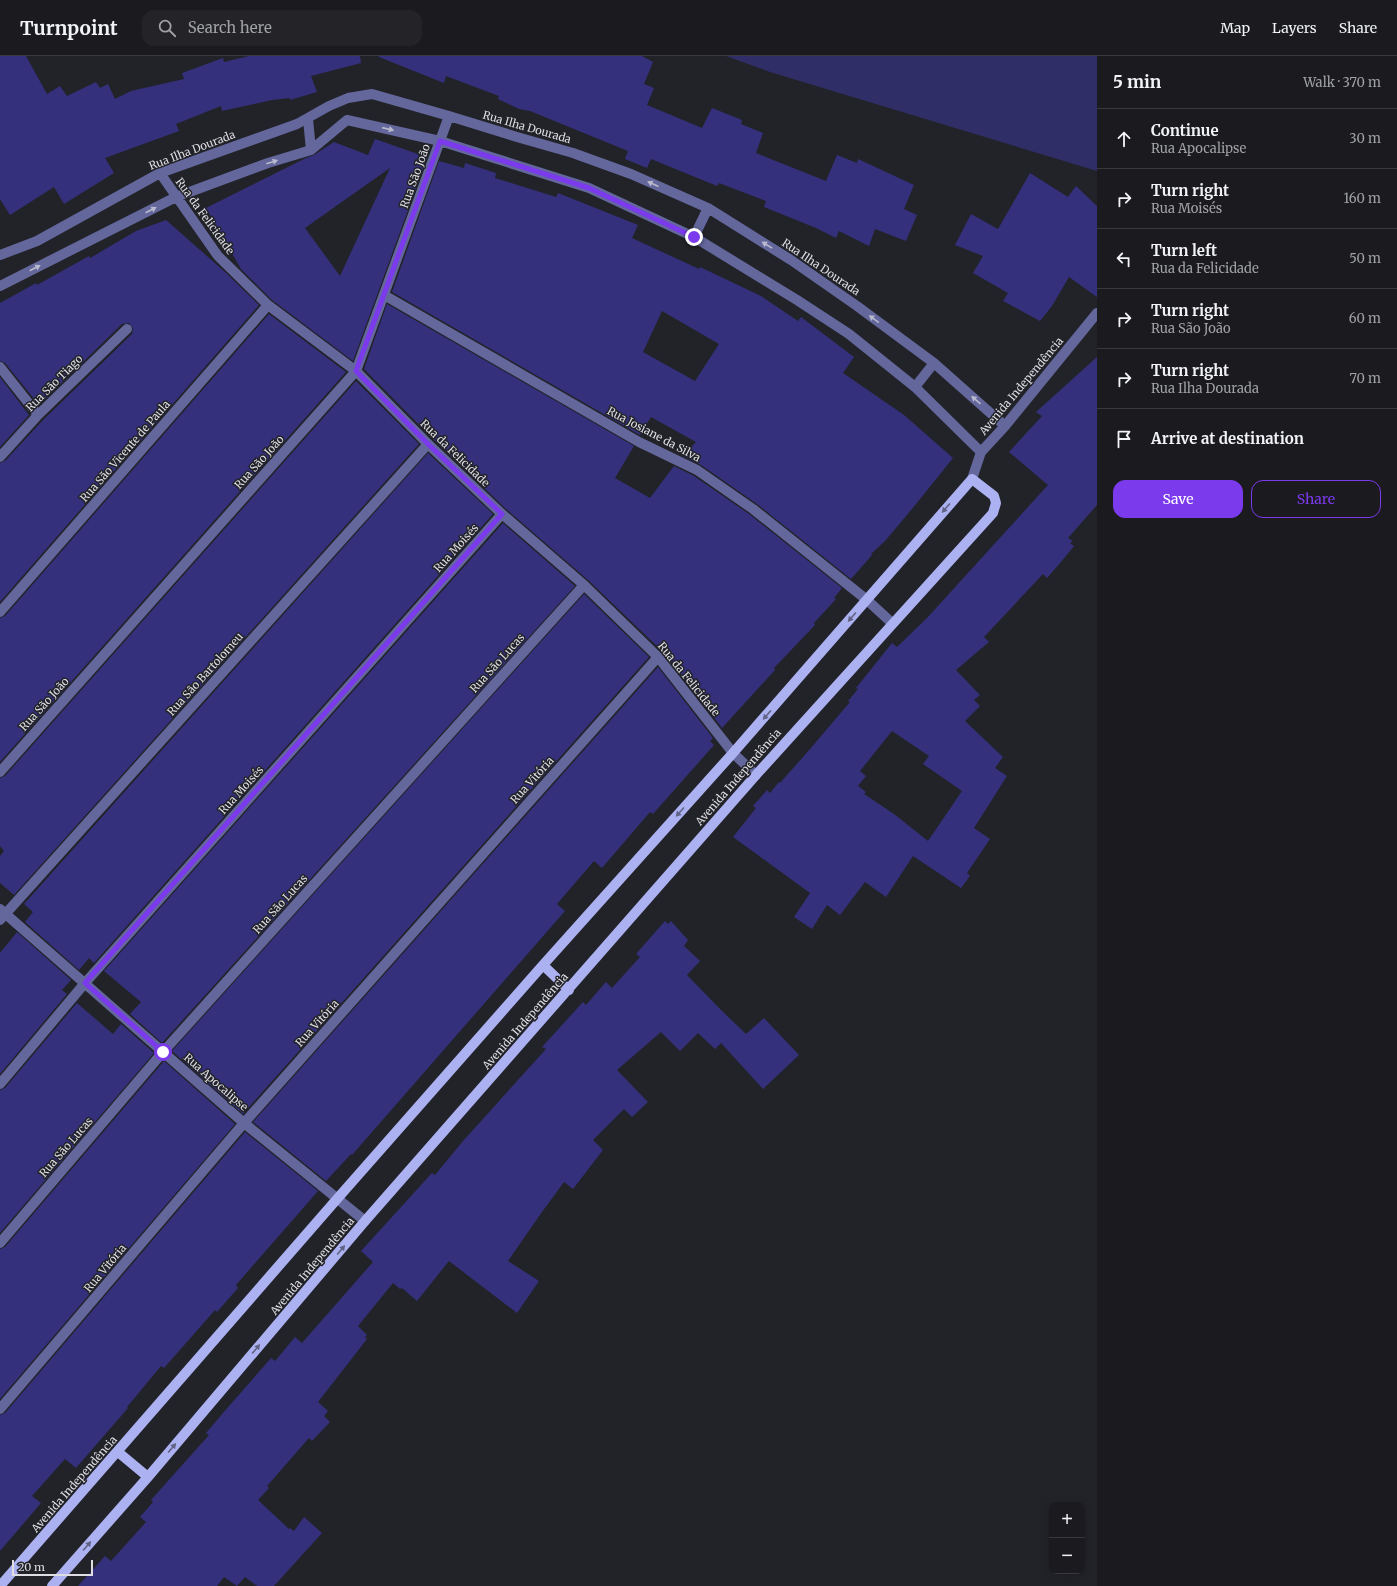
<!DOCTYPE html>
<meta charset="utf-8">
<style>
:root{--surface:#1a1a1f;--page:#232328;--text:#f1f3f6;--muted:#9fa1a4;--line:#38383d;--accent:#7c3aed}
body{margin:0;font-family:Merriweather,serif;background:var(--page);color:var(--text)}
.controls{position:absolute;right:12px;bottom:12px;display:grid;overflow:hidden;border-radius:8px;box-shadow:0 2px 10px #0003}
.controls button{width:36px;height:36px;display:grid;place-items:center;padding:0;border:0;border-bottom:1px solid var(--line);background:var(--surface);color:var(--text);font:20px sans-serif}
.scale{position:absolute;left:12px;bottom:10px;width:81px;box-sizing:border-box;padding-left:4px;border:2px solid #dddde2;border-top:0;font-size:11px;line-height:14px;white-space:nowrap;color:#dddde2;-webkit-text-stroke:3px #222329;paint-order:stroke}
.stop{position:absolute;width:12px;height:12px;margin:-9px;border:3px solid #7c3aed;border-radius:50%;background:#fff}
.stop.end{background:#7c3aed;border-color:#fff;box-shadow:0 1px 4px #0008}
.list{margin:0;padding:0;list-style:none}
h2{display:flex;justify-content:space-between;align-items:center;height:52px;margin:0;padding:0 16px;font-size:17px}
h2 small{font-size:13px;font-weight:400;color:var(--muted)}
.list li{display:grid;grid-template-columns:26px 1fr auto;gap:12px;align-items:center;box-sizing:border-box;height:60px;padding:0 16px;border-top:1px solid var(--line)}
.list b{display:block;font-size:15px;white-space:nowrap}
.list p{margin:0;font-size:13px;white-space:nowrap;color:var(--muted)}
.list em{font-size:13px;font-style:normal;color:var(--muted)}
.actions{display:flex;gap:8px;padding:12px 16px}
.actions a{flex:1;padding:9px 0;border:1px solid var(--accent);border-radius:12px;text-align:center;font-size:14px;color:var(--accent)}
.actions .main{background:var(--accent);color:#fff}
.icon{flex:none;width:22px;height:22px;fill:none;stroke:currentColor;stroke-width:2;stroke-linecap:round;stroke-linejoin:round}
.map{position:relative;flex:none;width:1097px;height:1530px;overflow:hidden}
header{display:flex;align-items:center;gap:24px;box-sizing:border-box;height:56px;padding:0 20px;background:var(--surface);border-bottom:1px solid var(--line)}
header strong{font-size:19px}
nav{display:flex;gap:22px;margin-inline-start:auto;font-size:14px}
.search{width:280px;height:36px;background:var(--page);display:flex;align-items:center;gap:10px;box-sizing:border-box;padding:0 14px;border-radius:12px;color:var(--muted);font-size:15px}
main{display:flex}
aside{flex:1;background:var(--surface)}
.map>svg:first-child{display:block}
.green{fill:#2f2e67}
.building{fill:#34307b;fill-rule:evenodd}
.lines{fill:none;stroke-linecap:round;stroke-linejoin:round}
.minor{stroke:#64679c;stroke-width:10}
.major{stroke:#acb1f2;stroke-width:10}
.oneway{fill:#b9bacd}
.oneway2{fill:#606383}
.route{stroke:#7c3aed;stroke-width:5}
.labels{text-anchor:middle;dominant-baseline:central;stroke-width:3;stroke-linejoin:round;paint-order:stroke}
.street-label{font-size:11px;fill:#dddde2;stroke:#222329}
</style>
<header>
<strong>Turnpoint</strong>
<div class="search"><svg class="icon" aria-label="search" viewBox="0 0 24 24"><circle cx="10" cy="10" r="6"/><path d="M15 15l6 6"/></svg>Search here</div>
<nav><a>Map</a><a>Layers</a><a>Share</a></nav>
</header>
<main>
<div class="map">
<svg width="1097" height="1530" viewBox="0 0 1097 1530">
<rect width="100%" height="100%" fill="#222329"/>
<path class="green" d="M726,0H1097V115L770,16Z"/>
<path class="building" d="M0,0H26L47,38L60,30L67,40L96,26L100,32L108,28L115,43L131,35L184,23L182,17L223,2L224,6L249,0H360L361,7L311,20L317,36L290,44V42L272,44L222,55L221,50L176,68L179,75L105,102L114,117L64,148L54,131L10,159L0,143Z
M379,0H642L653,6L644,28L654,32L647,49L702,72L712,52L742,64L741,68L763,77L756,97L826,125L837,99L857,107L858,103L914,129L904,153L917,159L906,185L875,173L869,190L839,175L836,182L816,172L764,151L766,145L719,127L717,130L651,103L647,112L625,103L628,95L530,55L519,53L498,43L499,40L446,20L444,27L379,1Z
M375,83L418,98V99L427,102L353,305L272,244L241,213L206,152L306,102L314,99L334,86L368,99ZM390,112L340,220L305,172Z
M439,105L464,112L465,107L496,117L495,122L556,141L558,137L638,169L632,182L699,213L700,211L761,240L798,265L801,261L854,301L843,317L904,359L953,402L912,453L885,485L871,498L872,499L851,523L757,448L701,409L683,400L696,386L651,361L640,379L392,236ZM662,255L719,288L695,325L643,296Z
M1030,117L1068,141L1076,130L1097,150V241L1069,221L1052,250L1040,265L1003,245L1008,237L973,217L983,200L955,189L971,158L998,173Z
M166,164L225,216L259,249L0,546V407L5,405L43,364L132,278L133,272L129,267L122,268L39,349L5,307L0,305V247L36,227L37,229L89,200L90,202L136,175Z
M387,248L634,390L615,422L650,442L674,410L694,420L749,458L842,532L834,542L836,543L814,567L815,569L774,612L775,614L722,672L663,596L588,524L506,453L433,383L364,313Z
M269,258L346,316L0,706V562L5,560Z
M1097,301V449L1068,482L1073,485L1070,487L1074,490L1061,506L1047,522L1043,518L984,581L989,586L956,614L980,639L974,644L980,650L965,665L1003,701L995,712L1007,720L974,772L990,783L967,817L970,820L961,832L913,800L886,841L865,826L840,859L827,849L812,873L794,861L810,837L733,781L756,752L753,750L767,734L770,737L779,726L780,727L810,693L850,646L848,645L858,633L856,632L892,587L897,591L927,562L1048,429L1009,396L1042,360L1036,356ZM892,675L929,700L923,708L962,735L928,785L894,758L864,738L866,736L858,730L866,720L860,715Z
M0,321L29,359L0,391Z
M356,325L419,388L14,839L0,827V800L4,795L0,790V722L5,720Z
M428,397L493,458L94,907L89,902L79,914L25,866L33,856L24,848Z
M503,467L575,530L162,987L130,958L141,946L104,915Z
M584,538L649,601L243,1058L172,995Z
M658,611L713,682L710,685L714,689L653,758L650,756L602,812L594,805L557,848L565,855L352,1099L351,1098L326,1125L253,1066Z
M665,865L668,868L671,865L688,884L684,890L700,905L687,919L721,954L746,978L764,962L799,999L763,1033L721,987L715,993L698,977L680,995L661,976L617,1014L648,1046L632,1061L624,1053L593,1084L603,1094L573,1133L564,1126L542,1156L508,1205L539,1225L517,1257L449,1205L417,1245L402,1232L400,1233L393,1227L358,1270L367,1279L365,1281L367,1283L318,1346L328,1355L324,1360L330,1366L312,1385L309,1382L267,1430L269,1432L258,1444L289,1473L290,1472L294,1475L304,1461L322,1477L274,1530H257L245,1521L237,1530L224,1521L217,1530H78L105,1500L111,1505L146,1466L140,1461L153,1446L151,1444L209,1379L206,1377L223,1357L271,1302L275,1305L295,1281L302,1287L373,1206L361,1195L432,1117L435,1119L463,1085L546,993L542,991L583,946L586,949L606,926L612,932L640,901L636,898Z
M17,876L71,924L62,934L67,938L0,1018V897Z
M77,947L113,978L121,968L154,997L0,1177V1034L5,1032Z
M164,1005L235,1068L0,1343V1193L5,1191Z
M245,1076L318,1135L236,1229L238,1232L217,1256L215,1254L164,1312L161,1310L127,1351L128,1352L76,1412L65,1403L32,1440L41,1447L0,1495V1359L5,1357Z"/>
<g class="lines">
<path class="minor" d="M308,63L311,94
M160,117L218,200L268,249L356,315L428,388L502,458L584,529L658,601L733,697L756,719
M694,181L708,152
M0,199L37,185L160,117L297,68L329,50L348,42L372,38L449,60L517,81L573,97L631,118L708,152L791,204L857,250L934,307L1005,370
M0,230L176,141L268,107L311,94L347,64L440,85L589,132L694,181L797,244L849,278L915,331L981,396
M384,239L639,386L697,414L753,453L867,544L892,567
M0,311L38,359
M915,331L934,307
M0,401L38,359L127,273
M972,423L981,396L1005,370L1097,257
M0,556L268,249
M0,716L356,315L449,60
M0,853L244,1067L365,1165
M0,864L428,388
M0,1028L85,927L502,458
M0,1187L163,996L584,529
M0,1353L244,1067L658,601"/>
<path class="major" d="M543,909L569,934
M118,1396L148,1421
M0,1530L337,1143L543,909L733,697L972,423L994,440L996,447L993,457L756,719L365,1165L148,1421L52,1530"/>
</g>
<defs><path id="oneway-solid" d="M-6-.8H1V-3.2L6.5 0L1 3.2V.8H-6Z"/></defs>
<g class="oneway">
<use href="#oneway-solid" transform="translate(388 73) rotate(13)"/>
<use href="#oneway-solid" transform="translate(272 106) rotate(-18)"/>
<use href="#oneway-solid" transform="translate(653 128) rotate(-156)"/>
<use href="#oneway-solid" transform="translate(151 154) rotate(-27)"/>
<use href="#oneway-solid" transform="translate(767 189) rotate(-148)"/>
<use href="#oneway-solid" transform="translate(35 212) rotate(-27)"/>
<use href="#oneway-solid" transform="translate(874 263) rotate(-144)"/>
<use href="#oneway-solid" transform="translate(976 344) rotate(-139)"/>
</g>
<g class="oneway2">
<use href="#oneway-solid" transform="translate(946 452) rotate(131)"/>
<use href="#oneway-solid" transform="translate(852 561) rotate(131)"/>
<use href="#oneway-solid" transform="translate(767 659) rotate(131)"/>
<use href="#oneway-solid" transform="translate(680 756) rotate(132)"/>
<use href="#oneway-solid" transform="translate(341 1194) rotate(-50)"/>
<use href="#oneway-solid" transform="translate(256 1293) rotate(-50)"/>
<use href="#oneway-solid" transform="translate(172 1392) rotate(-50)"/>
<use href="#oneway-solid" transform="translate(87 1490) rotate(-49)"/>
</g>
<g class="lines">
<path class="route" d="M163,996L85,927L502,458L428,388L356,315L440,85L589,132L694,181"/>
</g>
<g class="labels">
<g class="street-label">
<text transform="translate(527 71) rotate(16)">Rua Ilha Dourada</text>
<text transform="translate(192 94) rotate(-21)">Rua Ilha Dourada</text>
<text transform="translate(415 120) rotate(-70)">Rua São João</text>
<text transform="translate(205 160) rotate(54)">Rua da Felicidade</text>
<text transform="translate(821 211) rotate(34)">Rua Ilha Dourada</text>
<text transform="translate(54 327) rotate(-45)">Rua São Tiago</text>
<text transform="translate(1021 330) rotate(-50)">Avenida Independência</text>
<text transform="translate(654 378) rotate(28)">Rua Josiane da Silva</text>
<text transform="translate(125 395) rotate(-49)">Rua São Vicente de Paula</text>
<text transform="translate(455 397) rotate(44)">Rua da Felicidade</text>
<text transform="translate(259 406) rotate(-48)">Rua São João</text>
<text transform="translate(456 492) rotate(-48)">Rua Moisés</text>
<text transform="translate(497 607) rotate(-48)">Rua São Lucas</text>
<text transform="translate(205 618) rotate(-48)">Rua São Bartolomeu</text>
<text transform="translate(689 623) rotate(51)">Rua da Felicidade</text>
<text transform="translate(44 648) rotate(-48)">Rua São João</text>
<text transform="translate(738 721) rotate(-49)">Avenida Independência</text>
<text transform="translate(532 724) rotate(-48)">Rua Vitória</text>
<text transform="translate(241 734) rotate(-48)">Rua Moisés</text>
<text transform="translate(280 848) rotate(-48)">Rua São Lucas</text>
<text transform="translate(525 965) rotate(-49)">Avenida Independência</text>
<text transform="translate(317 967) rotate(-48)">Rua Vitória</text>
<text transform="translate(216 1026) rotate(41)">Rua Apocalipse</text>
<text transform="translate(66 1091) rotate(-49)">Rua São Lucas</text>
<text transform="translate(312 1210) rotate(-50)">Avenida Independência</text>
<text transform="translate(105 1212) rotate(-50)">Rua Vitória</text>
<text transform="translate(74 1428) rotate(-49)">Avenida Independência</text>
</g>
</g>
</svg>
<div class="controls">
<button>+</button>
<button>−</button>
</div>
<div class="scale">20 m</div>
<div class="stop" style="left:163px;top:996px"></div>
<div class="stop end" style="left:694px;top:181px"></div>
</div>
<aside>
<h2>5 min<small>Walk · 370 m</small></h2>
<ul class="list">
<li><svg class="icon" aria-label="ahead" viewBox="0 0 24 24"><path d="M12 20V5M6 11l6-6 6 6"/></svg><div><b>Continue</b><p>Rua Apocalipse</p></div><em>30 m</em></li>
<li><svg class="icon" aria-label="right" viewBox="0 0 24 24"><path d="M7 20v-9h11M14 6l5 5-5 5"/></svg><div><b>Turn right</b><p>Rua Moisés</p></div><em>160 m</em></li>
<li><svg class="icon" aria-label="left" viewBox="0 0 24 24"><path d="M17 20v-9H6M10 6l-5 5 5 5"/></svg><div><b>Turn left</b><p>Rua da Felicidade</p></div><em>50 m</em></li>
<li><svg class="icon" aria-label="right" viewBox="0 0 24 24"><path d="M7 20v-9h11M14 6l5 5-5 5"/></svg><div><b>Turn right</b><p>Rua São João</p></div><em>60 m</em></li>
<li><svg class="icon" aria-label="right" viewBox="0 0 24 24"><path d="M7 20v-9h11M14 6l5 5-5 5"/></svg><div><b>Turn right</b><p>Rua Ilha Dourada</p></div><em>70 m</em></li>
<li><svg class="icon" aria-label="arrive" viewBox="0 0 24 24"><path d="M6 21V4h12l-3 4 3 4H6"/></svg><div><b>Arrive at destination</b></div></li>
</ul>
<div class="actions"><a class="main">Save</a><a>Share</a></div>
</aside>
</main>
